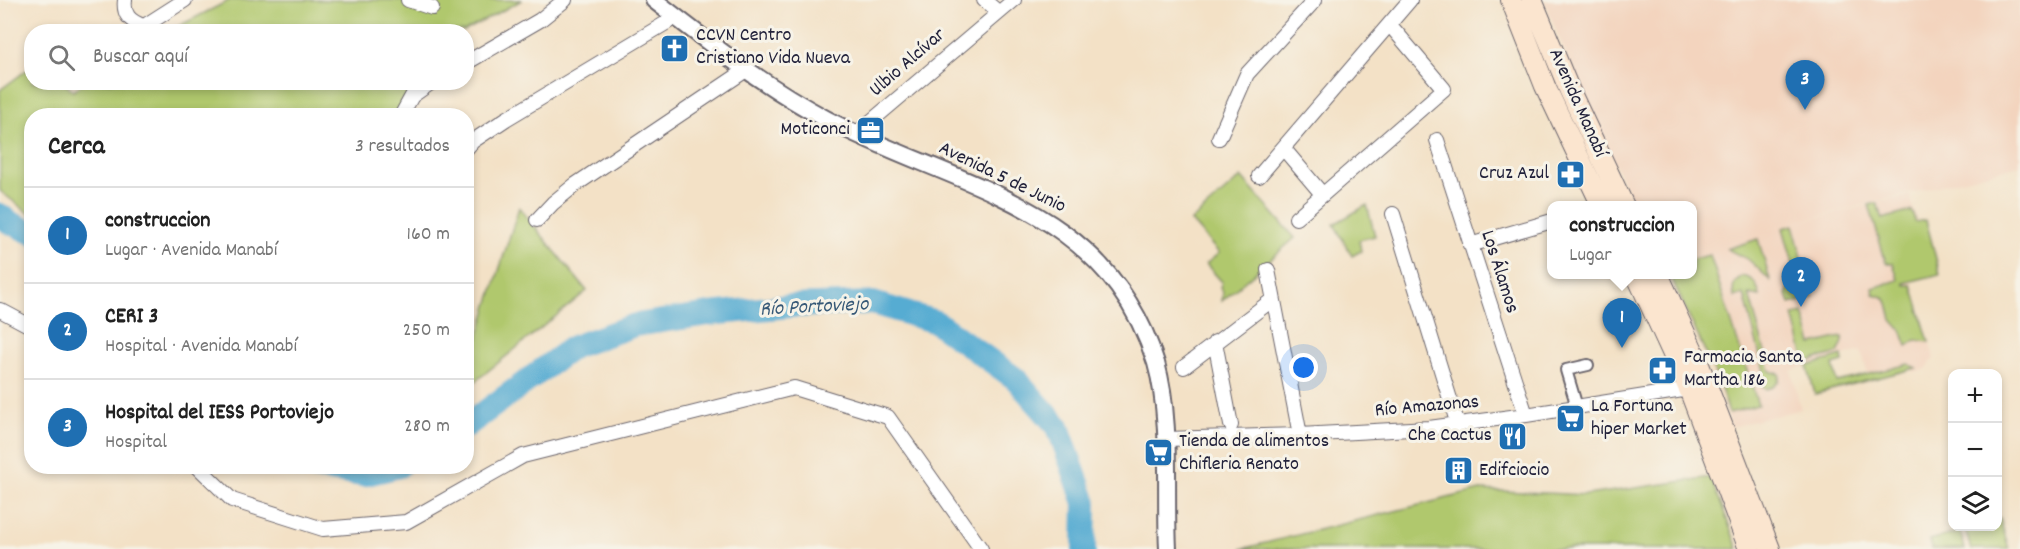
<!DOCTYPE html>
<html lang="es">
<meta charset="utf-8">
<style>
:root{--surface:#fff;--page:#f6f6f6;--text:#222;--muted:#767676;--line:#e0e0e0;--accent:#1f6fb2}
body{margin:0;font-family:Dekko,sans-serif;background:var(--page);color:var(--text)}
.controls{position:absolute;right:18px;bottom:18px;display:grid;overflow:hidden;border-radius:12px;box-shadow:0 3px 9px #0003}
.controls button{width:54px;height:54px;display:grid;place-items:center;padding:0;border:0;border-bottom:2px solid var(--line);background:var(--surface);color:var(--text);font:30px sans-serif}
.you{position:absolute;left:1304px;top:368px;width:21px;height:21px;margin:-15px;border:4px solid #fff;border-radius:50%;background:#1a73e8;box-shadow:0 0 0 9px #1a73e833}
.badge{display:grid;place-items:center;width:39px;height:39px;border-radius:50%;background:var(--accent);color:#fff;font-size:20px;font-weight:700}
.pin{position:absolute;translate:-50% -50px;filter:drop-shadow(0 2px 3px #0008)}
.pin::after{content:'';position:absolute;top:32px;width:21px;height:18px;background:inherit;clip-path:polygon(0 0,100% 0,50% 100%)}
.popup{position:absolute;left:1547px;top:201px;width:150px;height:78px;box-sizing:border-box;display:grid;place-content:center;border-radius:12px;background:var(--surface);filter:drop-shadow(0 2px 4px #0005);font-size:20px;white-space:nowrap;color:var(--muted)}
.popup b{font-size:22px;color:var(--text)}
.popup::after{content:'';position:absolute;left:50%;top:100%;margin-left:-12px;border:12px solid transparent;border-top-color:var(--surface)}
.list{margin:0;padding:0;list-style:none}
h2{display:flex;justify-content:space-between;align-items:center;height:78px;margin:0;padding:0 24px;font-size:26px}
h2 small{font-size:20px;font-weight:400;color:var(--muted)}
.list li{display:grid;grid-template-columns:39px 1fr auto;gap:18px;align-items:center;box-sizing:border-box;height:96px;padding:0 24px;border-top:2px solid var(--line)}
.list b{display:block;font-size:22px;white-space:nowrap}
.list p{margin:0;font-size:20px;white-space:nowrap;color:var(--muted)}
.list em{font-size:20px;font-style:normal;color:var(--muted)}
.icon{flex:none;width:33px;height:33px;fill:none;stroke:currentColor;stroke-width:2;stroke-linecap:round;stroke-linejoin:round}
.map{position:relative;flex:none;width:2020px;height:549px;overflow:hidden}
.search{position:absolute;background:var(--surface);box-shadow:0 3px 9px #0003;left:24px;top:24px;width:450px;height:66px;display:flex;align-items:center;gap:15px;box-sizing:border-box;padding:0 21px;border-radius:24px;color:var(--muted);font-size:22px}
.panel{position:absolute;background:var(--surface);box-shadow:0 3px 9px #0003;left:24px;top:108px;width:450px;height:366px;border-radius:24px}
.map>svg:first-child{display:block}
.built{fill:#f3d4be}
.green{fill:#b0c86d;stroke:#697554;stroke-width:1.5}
.lines{fill:none;stroke-linecap:round;stroke-linejoin:round}
.river{stroke:#56acd2;stroke-width:24}
.pedestrian-casing{stroke:#6b656c;stroke-width:14}
.minor-casing{stroke:#6b656c;stroke-width:16}
.tertiary-casing{stroke:#6b656c;stroke-width:20}
.secondary-casing{stroke:#6b656c;stroke-width:22}
.pedestrian{stroke:#fff;stroke-width:10}
.minor{stroke:#fff;stroke-width:14}
.tertiary{stroke:#fff;stroke-width:16}
.secondary{stroke:#fbe5cf;stroke-width:20}
.labels{text-anchor:middle;dominant-baseline:central;stroke-width:6;stroke-linejoin:round;paint-order:stroke}
.poi-label{font-size:20px;fill:#22223b;stroke:#f7f3e8;text-anchor:start}
.street-label{font-size:20px;fill:#22223b;stroke:#f7f3e8}
.water-label{font-size:21px;font-style:italic;fill:#375977;stroke:#f7f3e8}
</style>
<div class="map">
<svg width="2020" height="549" viewBox="0 0 2020 549">
<rect width="100%" height="100%" fill="#f7f3e8"/>
<filter id="ink" filterUnits="userSpaceOnUse"><feTurbulence type="fractalNoise" baseFrequency=".0167" numOctaves="2"/><feDisplacementMap in="SourceGraphic" scale="12" xChannelSelector="R" yChannelSelector="G"/><feConvolveMatrix kernelMatrix="1 2 1 2 8 2 1 2 1" color-interpolation-filters="sRGB"/></filter>
<filter id="wash" filterUnits="userSpaceOnUse"><feTurbulence type="fractalNoise" baseFrequency=".008" numOctaves="4" result="noise"/><feDisplacementMap in="SourceGraphic" scale="24" xChannelSelector="R" yChannelSelector="G"/><feGaussianBlur stdDeviation="1.35" result="paint"/><feColorMatrix in="noise" values="0 0 0 0 0 0 0 0 0 0 0 0 0 0 0 0 0 1.4 0 .05"/><feComposite in="paint" operator="in"/></filter>
<g filter="url(#wash)">
<rect width="100%" height="100%" fill="#f3e1c6"/>
<path class="built" d="M1544,0H2020V165L1754,233L1910,195L1917,222L1926,220L1940,274L1912,281L1934,358L1926,369L1915,372L1906,367L1869,378L1861,351L1791,370L1801,409L1731,427L1718,384L1668,275L1692,274V206L1634,205L1574,75Z"/>
<path class="green" d="M230,0H522L465,31L167,32Z
M31,67L32,82L64,83L73,91L85,82L419,83L398,115L32,116L31,215L0,191V90Z
M1241,177L1295,238L1222,301L1223,292L1220,287L1222,282L1206,264L1219,253L1191,221Z
M1877,203L1882,219L1912,211L1915,222L1926,220L1940,274L1904,283L1905,285H1912L1929,342L1916,340L1907,346L1901,330L1892,320L1888,303L1883,297L1874,294L1873,288L1898,280L1893,263H1886L1869,205Z
M1367,205L1375,236L1359,240L1361,251L1352,256L1334,224Z
M519,207L587,291L467,388V372Z
M1793,225L1813,297L1790,304L1787,294L1794,267L1783,228Z
M1758,239L1770,280L1749,260L1727,249Z
M1710,255L1758,405L1729,413L1719,382L1670,275L1692,274L1693,259Z
M1743,276C1755,279 1757,285 1760,296L1749,294L1770,371L1780,374L1779,381L1773,387L1766,389L1757,380L1764,371L1744,294L1734,297C1732,286 1733,281 1743,276Z
M1803,313L1812,344L1842,337L1843,342L1838,353L1805,362L1793,315Z
M1842,356L1843,362L1833,365L1837,382L1909,364L1916,368L1815,394L1807,366Z
M1711,477L1738,549H1241L1480,490L1587,495Z
M1998,519H2000L2009,549H1971L1965,529L1973,527L1998,526Z
M1960,532L1965,549H1932L1930,540Z"/>
<g class="lines">
<path class="river" d="M0,215L9,222L32,233
M466,426L573,347L635,325L709,314L790,306L873,303L936,322L1016,379L1058,427L1085,503L1084,549
M302,466L362,475L399,466"/>
</g>
</g>
<g filter="url(#ink)">
<g class="lines">
<defs>
<path id="pedestrian" d="M1577,407L1566,370L1588,365"/>
<path id="minor" d="M125,0C123,15 130,21 143,26
M408,0L432,8
M984,0L998,12
M135,32L185,0
M466,63L540,20L565,0
M401,116L412,96L432,82
M856,134L1014,0
M1219,138L1247,74L1315,0
M1437,140L1526,415
M466,149L473,141L506,119L676,17
M1284,149L1322,194
M1259,176L1410,0
M1393,214L1458,425
M1296,218L1444,89L1390,25
M537,220L553,203L575,185L746,70
M1470,245L1552,221
M1268,270L1300,435
M0,310L32,327
M1215,342L1231,425
M1184,367L1272,300
M1166,439L1300,435L1429,428L1526,415L1689,389L1696,395
M197,466L232,500L323,529L406,522L523,456L794,388L888,417L981,549"/>
<path id="tertiary" d="M654,0C709,43 764,86 826,119C956,188 1106,202 1156,363C1172,419 1165,491 1168,549"/>
<path id="secondary" d="M1511,0L1545,86L1602,206
M1532,0L1569,89L1624,206
M1636,274L1689,389L1749,549
M1658,274L1696,357L1770,549"/>
</defs>
<use href="#pedestrian" class="pedestrian-casing"/>
<use href="#minor" class="minor-casing"/>
<use href="#tertiary" class="tertiary-casing"/>
<use href="#secondary" class="secondary-casing"/>
<use href="#pedestrian" class="pedestrian"/>
<use href="#minor" class="minor"/>
<use href="#tertiary" class="tertiary"/>
<use href="#secondary" class="secondary"/>
</g>
</g>
<defs>
<symbol id="church-square" viewBox="-11 -11 22 22"><rect x="-9" y="-9" width="18" height="18" rx="4" fill="#1f6fb2" stroke="#f7f3e8"/><path d="M-1.2-6h2.4v3.5h3.3v2.4h-3.3V6h-2.4V-.1h-3.3v-2.4h3.3Z" fill="#fff"/></symbol>
<symbol id="office-square" viewBox="-11 -11 22 22"><rect x="-9" y="-9" width="18" height="18" rx="4" fill="#1f6fb2" stroke="#f7f3e8"/><path d="M-6-3h4V-5.5h4V-3h4V5H-6ZM-1-4.5V-3h2v-1.5ZM-6 0V1H6V0Z" fill="#fff"/></symbol>
<symbol id="pharmacy-square" viewBox="-11 -11 22 22"><rect x="-9" y="-9" width="18" height="18" rx="4" fill="#1f6fb2" stroke="#f7f3e8"/><path d="M-2-6h4v4h4v4h-4v4h-4v-4h-4v-4h4Z" fill="#fff"/></symbol>
<symbol id="supermarket-square" viewBox="-11 -11 22 22"><rect x="-9" y="-9" width="18" height="18" rx="4" fill="#1f6fb2" stroke="#f7f3e8"/><path d="M-6-5.5h2.5l.6 2H6L4.5 2H-2.5L-4.4-4H-6ZM-1.5 3.2a1.3 1.3 0 1 0 .1 0ZM3 3.2a1.3 1.3 0 1 0 .1 0Z" fill="#fff"/></symbol>
<symbol id="restaurant-square" viewBox="-11 -11 22 22"><rect x="-9" y="-9" width="18" height="18" rx="4" fill="#1f6fb2" stroke="#f7f3e8"/><path d="M-5-6h1v4h1v-4h1v4h1v-4h1v5L-1.5 .5V6h-2V.5L-5-1ZM5-6V6H3V1.5H1.5Q1.5-4 5-6Z" fill="#fff"/></symbol>
<symbol id="building-square" viewBox="-11 -11 22 22"><rect x="-9" y="-9" width="18" height="18" rx="4" fill="#1f6fb2" stroke="#f7f3e8"/><path d="M-4-6H4V6H1V3H-1V6H-4ZM-2.5-4.3h1.7v1.8h-1.7ZM.8-4.3h1.7v1.8H.8ZM-2.5-1h1.7V.8h-1.7ZM.8-1h1.7V.8H.8Z" fill="#fff"/></symbol>
</defs>
<g fill-rule="evenodd">
<use href="#church-square" x="658" y="32" width="33" height="33"/>
<use href="#office-square" x="854" y="114" width="33" height="33"/>
<use href="#pharmacy-square" x="1554" y="158" width="33" height="33"/>
<use href="#pharmacy-square" x="1646" y="354" width="33" height="33"/>
<use href="#supermarket-square" x="1554" y="402" width="33" height="33"/>
<use href="#restaurant-square" x="1496" y="420" width="33" height="33"/>
<use href="#supermarket-square" x="1142" y="436" width="33" height="33"/>
<use href="#building-square" x="1442" y="454" width="33" height="33"/>
</g>
<g class="labels">
<g class="poi-label">
<text x="696" y="36">CCVN Centro<tspan x="696" dy="23">Cristiano Vida Nueva</tspan></text>
<text x="850" y="130" text-anchor="end">Moticonci</text>
<text x="1549" y="174" text-anchor="end">Cruz Azul</text>
<text x="1684" y="358">Farmacia Santa<tspan x="1684" dy="23">Martha 186</tspan></text>
<text x="1591" y="407">La Fortuna<tspan x="1591" dy="23">hiper Market</tspan></text>
<text x="1492" y="436" text-anchor="end">Che Cactus</text>
<text x="1179" y="442">Tienda de alimentos<tspan x="1179" dy="23">Chifleria Renato</tspan></text>
<text x="1479" y="471">Edifciocio</text>
</g>
<g class="street-label">
<text transform="translate(908 63) rotate(-41)">Ulbio Alcívar</text>
<text transform="translate(1577 103) rotate(66)">Avenida Manabí</text>
<text transform="translate(1002 178) rotate(26)">Avenida 5 de Junio</text>
<text transform="translate(1499 272) rotate(72)">Los Álamos</text>
<text transform="translate(1427 407) rotate(-5)">Río Amazonas</text>
</g>
<g class="water-label">
<text transform="translate(814 308) rotate(-3)">Río Portoviejo</text>
</g>
</g>
</svg>
<div class="controls">
<button>+</button>
<button>−</button>
<button><svg class="icon" aria-label="layers" viewBox="0 0 24 24"><path d="M12 4l9 5-9 5-9-5zM3 14l9 5 9-5"/></svg></button>
</div>
<div class="you"></div>
<div class="pin badge" style="left:1622px;top:348px">1</div>
<div class="popup"><b>construccion</b>Lugar</div>
<div class="pin badge" style="left:1801px;top:307px">2</div>
<div class="pin badge" style="left:1805px;top:110px">3</div>
<div class="search"><svg class="icon" aria-label="search" viewBox="0 0 24 24"><circle cx="10" cy="10" r="6"/><path d="M15 15l6 6"/></svg>Buscar aquí</div>
<section class="panel">
<h2>Cerca<small>3 resultados</small></h2>
<ul class="list">
<li><span class="badge">1</span><div><b>construccion</b><p>Lugar · Avenida Manabí</p></div><em>160 m</em></li>
<li><span class="badge">2</span><div><b>CERI 3</b><p>Hospital · Avenida Manabí</p></div><em>250 m</em></li>
<li><span class="badge">3</span><div><b>Hospital del IESS Portoviejo</b><p>Hospital</p></div><em>280 m</em></li>
</ul>
</section>
</div>
